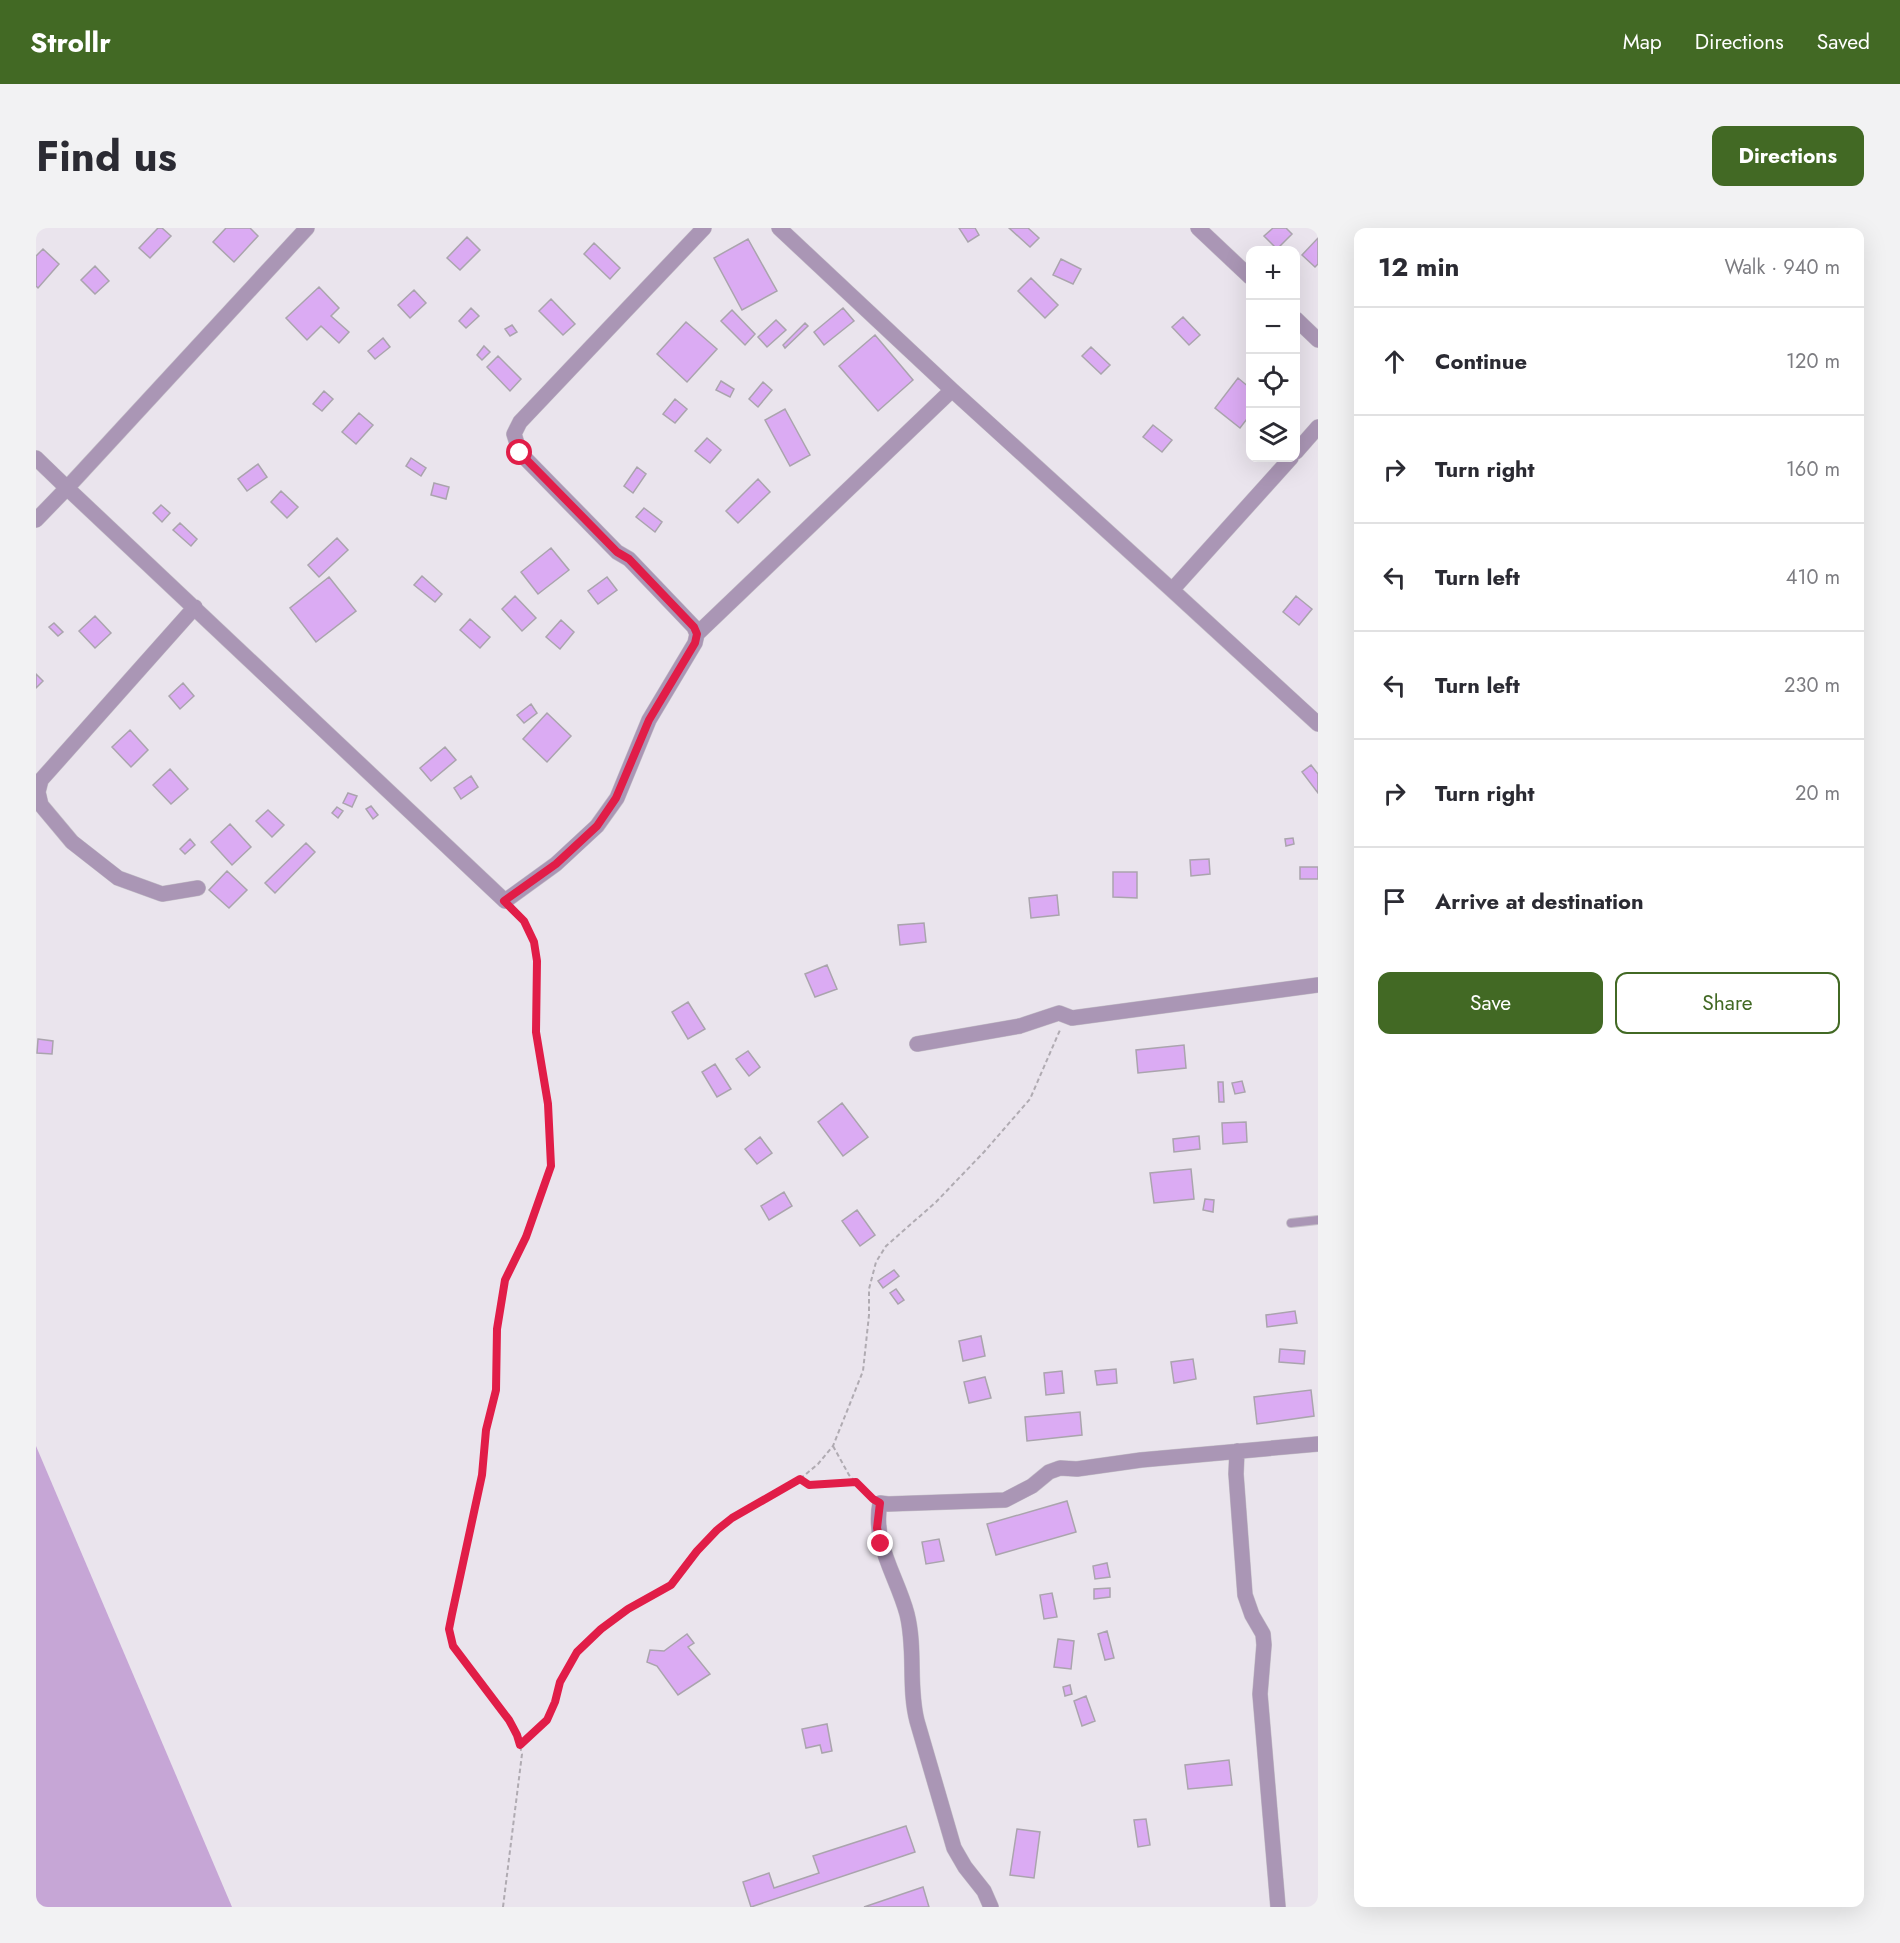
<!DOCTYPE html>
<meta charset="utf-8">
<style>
:root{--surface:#fff;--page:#f2f2f3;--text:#2b2b33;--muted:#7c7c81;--line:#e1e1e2;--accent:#426924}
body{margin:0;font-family:Jost,sans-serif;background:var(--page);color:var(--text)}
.controls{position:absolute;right:18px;top:18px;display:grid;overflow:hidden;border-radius:12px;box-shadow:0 6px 24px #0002}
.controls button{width:54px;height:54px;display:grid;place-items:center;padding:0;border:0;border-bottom:2px solid var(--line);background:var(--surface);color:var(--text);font:30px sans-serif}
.stop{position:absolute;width:18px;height:18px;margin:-14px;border:4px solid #e11d48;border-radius:50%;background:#fff}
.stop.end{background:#e11d48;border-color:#fff;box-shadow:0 2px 6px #0008}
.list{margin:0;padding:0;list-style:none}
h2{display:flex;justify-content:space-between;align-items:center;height:78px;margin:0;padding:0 24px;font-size:26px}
h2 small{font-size:20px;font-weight:400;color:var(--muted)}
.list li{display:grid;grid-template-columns:39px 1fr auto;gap:18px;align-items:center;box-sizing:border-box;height:108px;padding:0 24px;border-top:2px solid var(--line)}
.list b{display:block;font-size:22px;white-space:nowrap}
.list em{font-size:20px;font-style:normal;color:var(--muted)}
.actions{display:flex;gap:12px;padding:18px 24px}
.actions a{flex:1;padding:14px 0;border:2px solid var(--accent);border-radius:12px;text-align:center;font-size:21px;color:var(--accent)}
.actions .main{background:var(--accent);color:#fff}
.icon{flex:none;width:33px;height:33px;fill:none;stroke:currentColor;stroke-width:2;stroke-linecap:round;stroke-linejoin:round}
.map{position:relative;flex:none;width:1282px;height:1679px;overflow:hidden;border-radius:12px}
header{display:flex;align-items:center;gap:36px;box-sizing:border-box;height:84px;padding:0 30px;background:var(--accent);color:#fff}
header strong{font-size:28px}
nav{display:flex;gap:33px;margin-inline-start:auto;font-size:21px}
.intro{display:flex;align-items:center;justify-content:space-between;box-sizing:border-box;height:144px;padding:0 36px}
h1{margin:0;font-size:42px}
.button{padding:15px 27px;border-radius:12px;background:var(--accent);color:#fff;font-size:21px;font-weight:700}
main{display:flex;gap:36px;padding:0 36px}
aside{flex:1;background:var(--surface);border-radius:12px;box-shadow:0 6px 24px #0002}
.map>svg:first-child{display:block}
.green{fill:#c6a6d6}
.building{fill:#dbabf3;stroke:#aaa4ad;stroke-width:1.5}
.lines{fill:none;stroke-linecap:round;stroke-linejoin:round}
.service-casing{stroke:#c5c0c8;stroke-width:10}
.minor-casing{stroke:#c5c0c8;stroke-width:16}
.path{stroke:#b0abb2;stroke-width:2;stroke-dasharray:4.5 3;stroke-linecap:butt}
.service{stroke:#aa96b5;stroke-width:8}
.minor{stroke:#aa96b5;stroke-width:15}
.route{stroke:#e11d48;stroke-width:8}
</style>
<header>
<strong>Strollr</strong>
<nav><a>Map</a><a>Directions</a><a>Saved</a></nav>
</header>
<div class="intro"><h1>Find us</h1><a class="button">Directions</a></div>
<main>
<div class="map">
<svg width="1282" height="1679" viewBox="0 0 1282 1679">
<rect width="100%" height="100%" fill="#eae4ed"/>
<path class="green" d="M0,1218L196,1679H0Z"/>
<path class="building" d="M122,0H126L135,8L114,30L103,20Z
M190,0H214L222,8L198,34L177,14Z
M923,0H939L943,7L932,14Z
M973,0H992L1003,10L994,19Z
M1237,0H1250L1256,6L1241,21L1228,8Z
M431,9L444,22L424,42L411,30Z
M1282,10V36L1279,39L1266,27Z
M712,11L741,63L706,82L678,30Z
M558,15L584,40L574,51L548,26Z
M7,21L23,36L2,60L0,58V28Z
M1025,31L1045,41L1037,56L1017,47Z
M59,38L73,53L59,66L45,52Z
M995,50L1022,77L1009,90L982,63Z
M283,59L303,80L295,88L313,104L303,115L285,98L271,112L250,90Z
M378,62L390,75L374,90L362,77Z
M515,71L539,96L527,107L503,83Z
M435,80L443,88L430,100L423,93Z
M807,80L818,93L788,117L778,104Z
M696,82L719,106L709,117L685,93Z
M1147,89L1164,107L1153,117L1136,99Z
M740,92L750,102L731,119L722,109Z
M650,94L681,121L651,154L621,126Z
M769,95L772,98L749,120L747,117Z
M476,97L481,104L474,108L469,101Z
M839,107L877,152L842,183L803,138Z
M347,110L354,119L339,131L332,123Z
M448,118L454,124L446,132L441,127Z
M1055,119L1074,137L1065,146L1046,128Z
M462,128L485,151L474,163L451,139Z
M1202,150L1214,160V187L1204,200L1179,180Z
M685,153L698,161L694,169L680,162Z
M727,154L736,162L722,179L713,171Z
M288,163L297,171L286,183L277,176Z
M639,171L651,181L639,195L627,186Z
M749,181L774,227L754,238L729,192Z
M323,185L337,197L320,216L306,204Z
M1117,197L1136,212L1126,224L1107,209Z
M671,210L685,222L674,235L659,223Z
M375,230L390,240L385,248L370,238Z
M222,236L231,249L211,263L202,251Z
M601,239L610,246L597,265L588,258Z
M722,251L734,264L702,295L690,283Z
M398,255L413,259L410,271L395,267Z
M245,263L262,279L251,290L235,274Z
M125,277L134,285L126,294L117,285Z
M608,280L626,294L619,304L600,289Z
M144,295L161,311L155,318L137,302Z
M301,310L312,322L283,349L272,337Z
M515,320L533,342L502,366L485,344Z
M386,348L406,366L399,374L378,357Z
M293,349L320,383L280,414L254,380Z
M571,349L581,362L562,376L552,363Z
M479,368L500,390L486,403L466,381Z
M1260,368L1276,381L1263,397L1247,384Z
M59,388L75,405L59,420L43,403Z
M434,391L454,409L444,420L424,402Z
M525,392L538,404L524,421L510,409Z
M18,395L27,404L22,408L13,399Z
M0,446L7,453L0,460Z
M147,455L158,468L144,481L133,468Z
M495,476L501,485L488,495L481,487Z
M511,485L535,508L511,534L487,511Z
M94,502L112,522L95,539L76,519Z
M409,519L420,532L395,553L384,540Z
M1275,537L1282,546V565L1266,544Z
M134,541L152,561L135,576L117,557Z
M435,548L442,559L425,571L418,560Z
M312,565L321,568L316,579L307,575Z
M335,578L342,587L337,591L330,581Z
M301,579L307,583L302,590L296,585Z
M232,582L248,597L236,609L220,593Z
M194,596L215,619L196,637L175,614Z
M1257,610L1258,616L1250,618L1249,611Z
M154,611L159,617L149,626L144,621Z
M270,615L279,624L239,665L229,655Z
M1173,631L1174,646L1155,648L1154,632Z
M1264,639H1282V651H1264Z
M191,643L211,662L193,680L173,662Z
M1077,644H1101V670L1077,669Z
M1021,667L1023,687L995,690L993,670Z
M888,695L890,714L864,717L862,697Z
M791,737L801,761L779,769L769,746Z
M652,774L669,801L652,811L636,784Z
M2,811L17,813L16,826L1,825Z
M1148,817L1150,840L1102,845L1100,822Z
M712,823L724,839L713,848L700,831Z
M679,836L695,861L681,869L666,844Z
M1206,853L1209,864L1199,866L1196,855Z
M1182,854H1187L1188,874H1183Z
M806,875L832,909L807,928L782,894Z
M1210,894L1211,914L1187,916L1186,895Z
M1163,908L1164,921L1138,924L1137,911Z
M724,909L736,925L721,936L709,921Z
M1155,941L1158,971L1118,975L1114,945Z
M748,964L756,978L733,992L725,978Z
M1169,971L1178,972L1177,984L1167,982Z
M821,982L839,1007L824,1018L806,993Z
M858,1042L863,1048L847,1060L842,1053Z
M860,1061L868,1072L862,1076L854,1065Z
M1259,1083L1261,1095L1231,1099L1230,1087Z
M945,1108L949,1128L927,1133L923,1113Z
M1244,1121L1269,1123L1268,1136L1243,1134Z
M1157,1131L1160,1151L1138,1155L1135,1134Z
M1080,1141L1081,1155L1061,1157L1059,1143Z
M1026,1143L1028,1165L1010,1167L1008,1145Z
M949,1149L955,1170L933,1175L928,1154Z
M1275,1162L1278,1188L1221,1196L1218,1169Z
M1044,1184L1046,1207L991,1213L989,1189Z
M1031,1273L1040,1304L960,1327L951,1296Z
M903,1311L908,1333L890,1336L886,1314Z
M1071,1335L1074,1349L1059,1351L1057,1338Z
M1074,1360V1369L1058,1371V1361Z
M1016,1365L1021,1389L1008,1391L1004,1367Z
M1071,1403L1078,1430L1069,1432L1062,1406Z
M651,1406L658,1415L652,1419L674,1446L642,1467L621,1438L611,1434L614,1422L628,1423Z
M1022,1411L1038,1413L1035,1441L1018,1439Z
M1034,1457L1036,1466L1029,1468L1027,1459Z
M1050,1468L1059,1493L1046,1498L1038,1473Z
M791,1496L796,1523L786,1525L784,1517L770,1520L766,1501Z
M1193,1532L1196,1557L1152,1561L1149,1537Z
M1110,1591L1114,1617L1102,1619L1098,1592Z
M870,1598L879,1624L715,1679L707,1654L733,1645L738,1660L783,1645L777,1628Z
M981,1601L1004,1604L998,1650L974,1647Z
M887,1659L893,1679H828Z"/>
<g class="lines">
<defs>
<path id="service" d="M1255,995L1282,992"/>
<path id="minor" d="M743,0L916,162L1136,362
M1162,0L1214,49
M1260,91L1282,112
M1260,224L1282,199
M0,230L31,260L271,0
M1255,230L1136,362L1282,496
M0,292L31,260L469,673L520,636L561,598L581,570L613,492L659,415L661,406L658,399L593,331L581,324L484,225L478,206L484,194L668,0
M159,379L5,552L2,564L5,577L36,614L82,650L126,666L162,660
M661,406L916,162
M881,816L984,798L1023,785L1036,790L1282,757
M1201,1223L1200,1246L1209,1367L1216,1387L1227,1406L1228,1417L1224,1466L1242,1679
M955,1679L948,1663L929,1639L918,1620L881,1493C872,1458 880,1422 871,1386C861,1348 836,1316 844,1275L852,1276L969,1272L996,1258L1013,1244L1024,1240L1041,1241L1105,1232L1282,1216"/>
</defs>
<use href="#service" class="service-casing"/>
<use href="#minor" class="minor-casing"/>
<path class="path" d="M797,1218L813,1247L832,1266
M764,1251L773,1257L819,1254
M484,1517L511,1492L519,1474L524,1454L541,1424L565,1401L592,1381L635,1357L661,1323L681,1302L696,1290L764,1251L782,1236L797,1218L827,1143L833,1087V1061L840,1034L850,1018L900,974L948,924L994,871L1024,802
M467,1679L486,1526C483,1514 480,1505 475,1495C455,1462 421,1439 413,1401L446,1247L450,1202L460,1162L461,1101L469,1052L490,1009L515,938L511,876L500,804L501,733L498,714L488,693L478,683"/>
<use href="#service" class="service"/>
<use href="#minor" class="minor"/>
</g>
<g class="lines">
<path class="route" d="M484,225L581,324L593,331L658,399L661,406L659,415L613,492L580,570L561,598L520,636L468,673L488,693L498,714L501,733L500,804L512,876L515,938L490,1009L469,1052L461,1101L460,1162L450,1202L446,1247L416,1386L413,1401L417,1418L473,1492L481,1507L484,1517L511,1492L519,1474L524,1454L541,1424L565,1401L592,1381L635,1357L661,1323L681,1302L696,1290L764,1251L773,1257L820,1254L837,1271L844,1275L841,1300L845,1316"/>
</g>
</svg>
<div class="controls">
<button>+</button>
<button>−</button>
<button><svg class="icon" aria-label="locate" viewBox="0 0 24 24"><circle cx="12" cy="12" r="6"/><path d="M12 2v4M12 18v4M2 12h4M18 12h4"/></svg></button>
<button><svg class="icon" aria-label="layers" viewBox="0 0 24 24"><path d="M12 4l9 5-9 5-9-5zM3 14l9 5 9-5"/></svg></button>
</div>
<div class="stop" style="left:484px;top:225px"></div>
<div class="stop end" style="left:845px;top:1316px"></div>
</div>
<aside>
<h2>12 min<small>Walk · 940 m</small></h2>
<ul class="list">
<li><svg class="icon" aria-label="ahead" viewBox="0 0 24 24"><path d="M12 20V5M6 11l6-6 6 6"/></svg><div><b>Continue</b></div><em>120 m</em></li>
<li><svg class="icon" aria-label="right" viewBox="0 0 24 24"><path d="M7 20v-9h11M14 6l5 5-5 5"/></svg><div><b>Turn right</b></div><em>160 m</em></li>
<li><svg class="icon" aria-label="left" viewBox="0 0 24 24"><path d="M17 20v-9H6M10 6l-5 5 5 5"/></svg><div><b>Turn left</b></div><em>410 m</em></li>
<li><svg class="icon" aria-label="left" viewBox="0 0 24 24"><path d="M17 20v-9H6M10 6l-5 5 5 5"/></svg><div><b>Turn left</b></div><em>230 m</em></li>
<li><svg class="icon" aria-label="right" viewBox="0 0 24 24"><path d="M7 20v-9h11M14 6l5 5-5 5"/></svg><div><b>Turn right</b></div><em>20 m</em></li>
<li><svg class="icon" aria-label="arrive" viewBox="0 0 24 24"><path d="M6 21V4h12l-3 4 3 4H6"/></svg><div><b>Arrive at destination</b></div></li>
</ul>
<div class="actions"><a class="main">Save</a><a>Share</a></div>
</aside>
</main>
